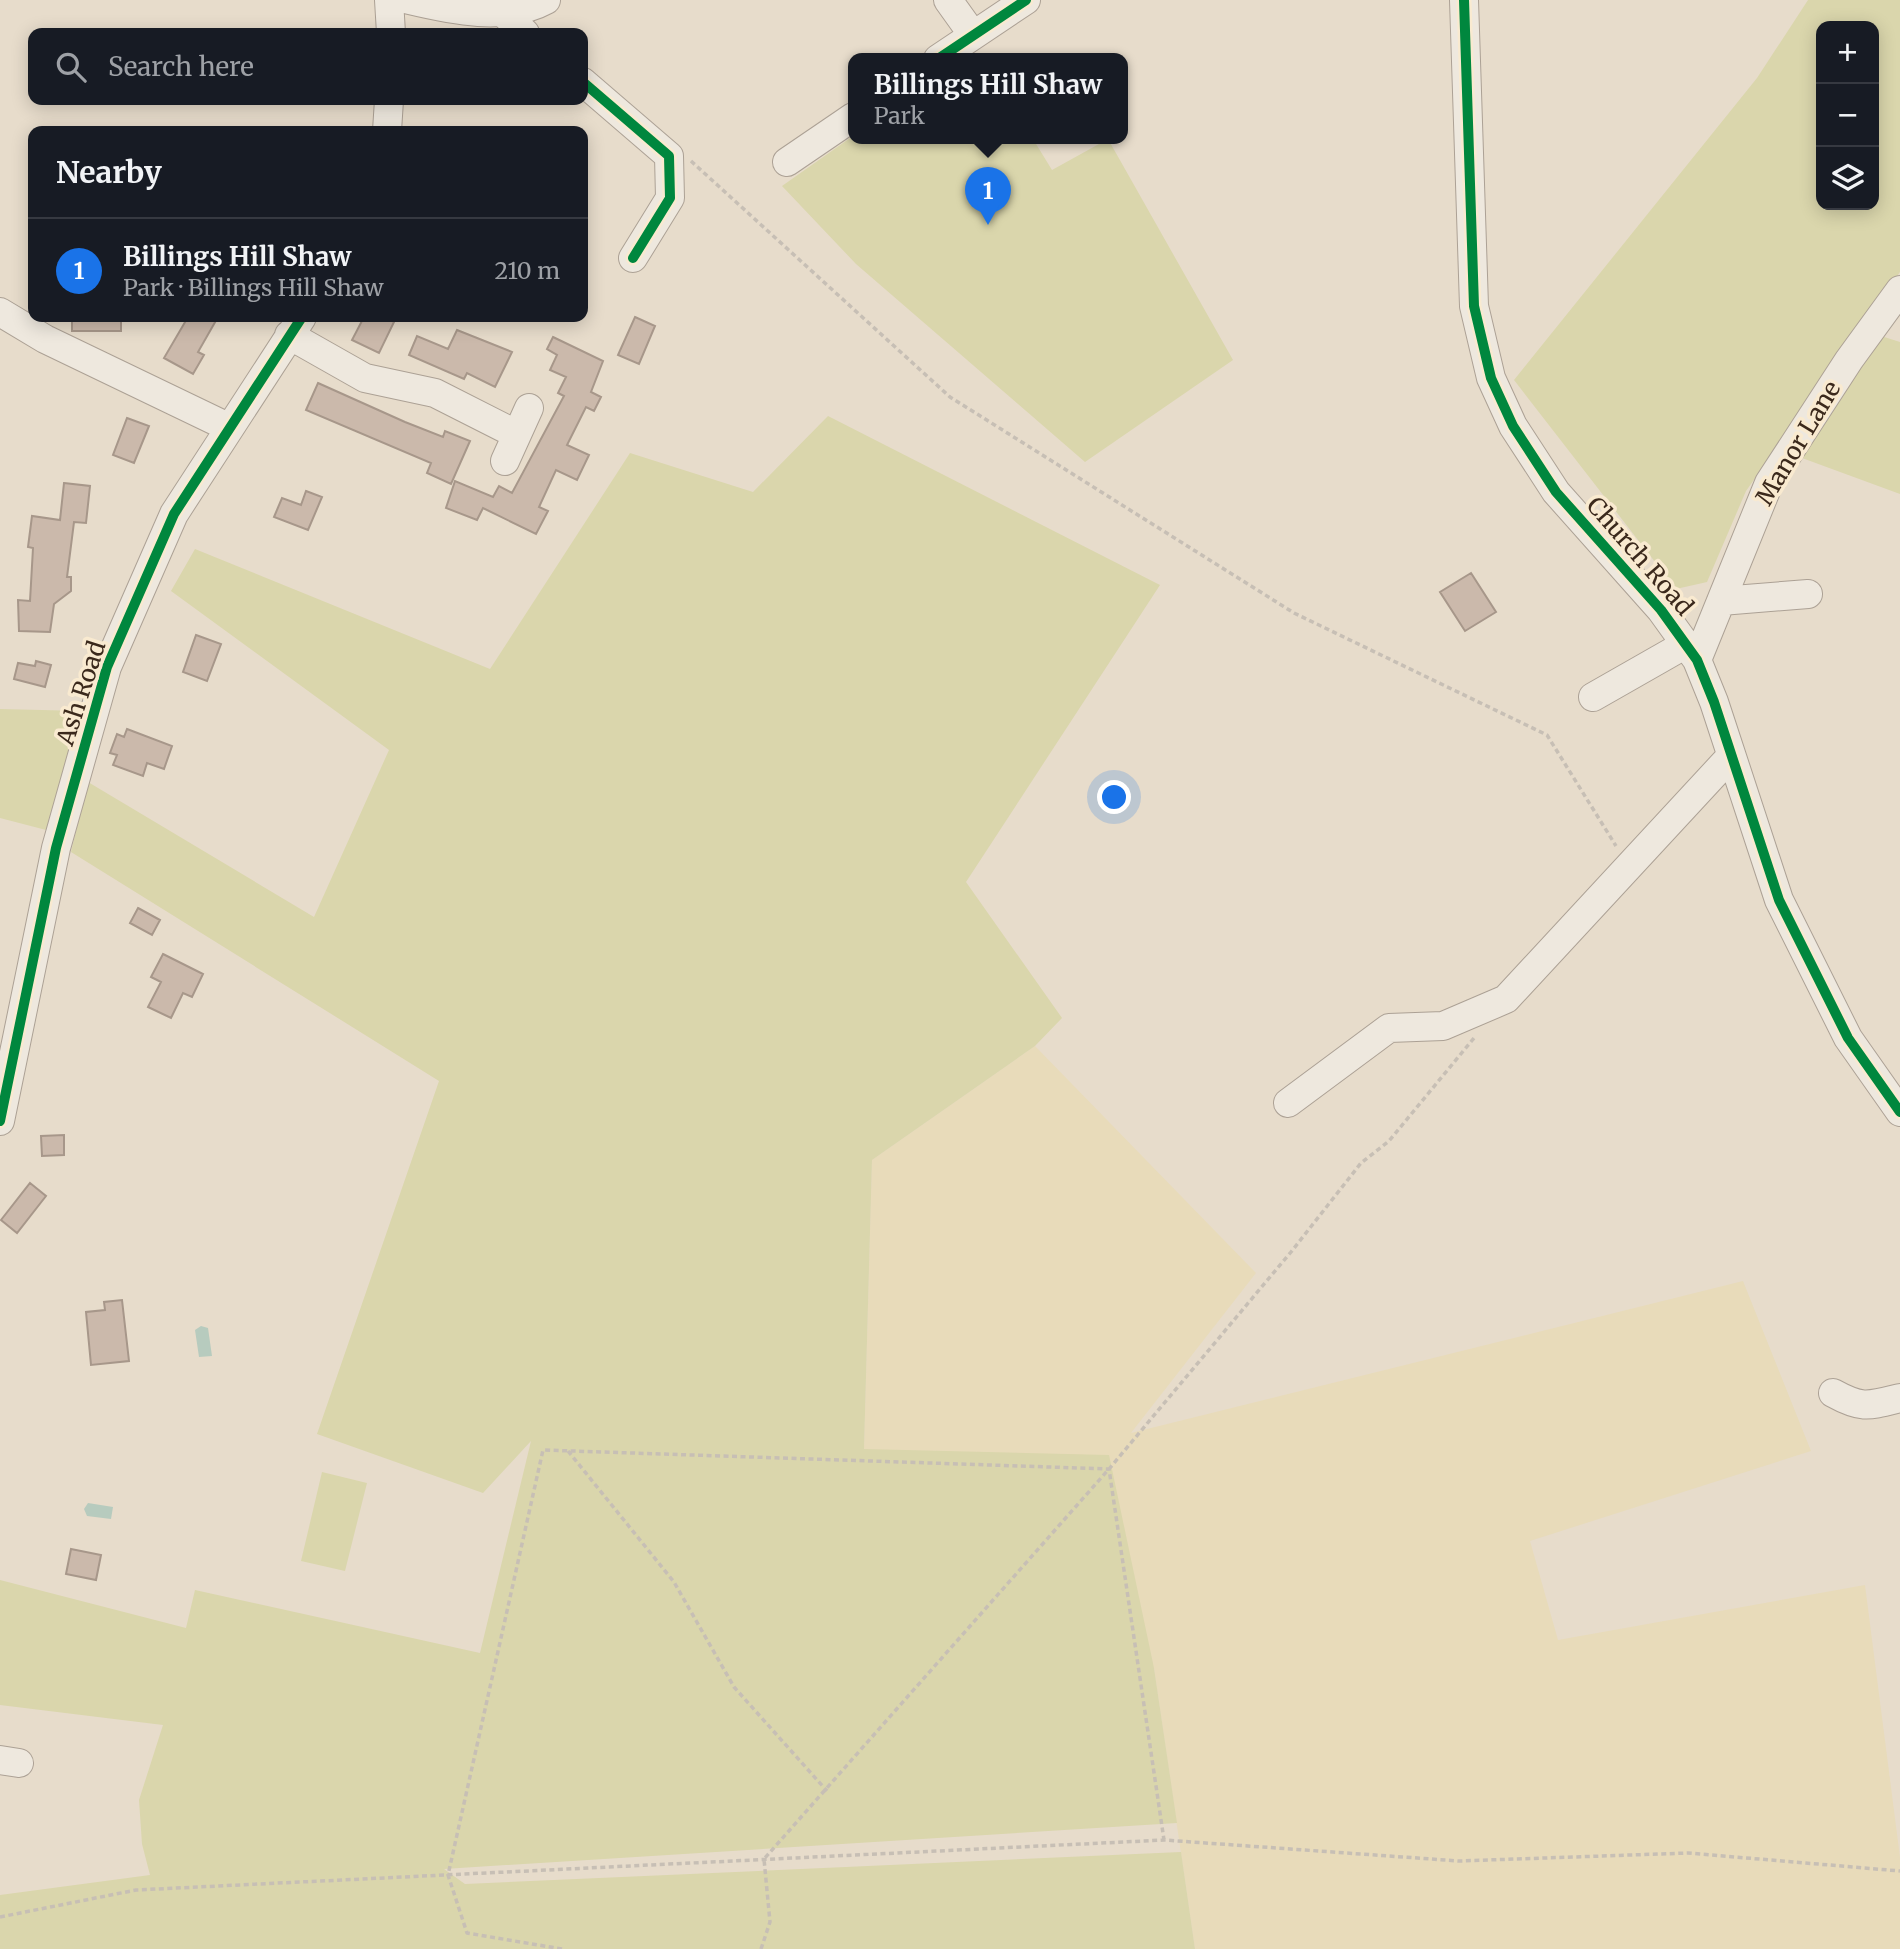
<!DOCTYPE html>
<meta charset="utf-8">
<style>
:root{--surface:#171b24;--page:#20242c;--text:#f1f3f6;--muted:#9ea1a6;--line:#363941;--accent:#1a73e8}
body{margin:0;font-family:Merriweather,serif;background:var(--page);color:var(--text)}
.controls{position:absolute;right:21px;top:21px;display:grid;overflow:hidden;border-radius:14px;box-shadow:0 4px 18px #0003}
.controls button{width:63px;height:63px;display:grid;place-items:center;padding:0;border:0;border-bottom:2px solid var(--line);background:var(--surface);color:var(--text);font:35px sans-serif}
.you{position:absolute;left:1115px;top:798px;width:24px;height:24px;margin:-18px;border:5px solid #fff;border-radius:50%;background:#1a73e8;box-shadow:0 0 0 10px #1a73e833}
.badge{display:grid;place-items:center;width:46px;height:46px;border-radius:50%;background:var(--accent);color:#fff;font-size:23px;font-weight:700}
.pin{position:absolute;translate:-50% -58px;filter:drop-shadow(0 2px 4px #0008)}
.pin::after{content:'';position:absolute;top:37px;width:24px;height:21px;background:inherit;clip-path:polygon(0 0,100% 0,50% 100%)}
.popup{position:absolute;left:848px;top:53px;width:280px;height:91px;box-sizing:border-box;display:grid;place-content:center;border-radius:14px;background:var(--surface);filter:drop-shadow(0 2px 5px #0005);font-size:23px;white-space:nowrap;color:var(--muted)}
.popup b{font-size:26px;color:var(--text)}
.popup::after{content:'';position:absolute;left:50%;top:100%;margin-left:-14px;border:14px solid transparent;border-top-color:var(--surface)}
.list{margin:0;padding:0;list-style:none}
h2{display:flex;justify-content:space-between;align-items:center;height:91px;margin:0;padding:0 28px;font-size:30px}
h2 small{font-size:23px;font-weight:400;color:var(--muted)}
.list li{display:grid;grid-template-columns:46px 1fr auto;gap:21px;align-items:center;box-sizing:border-box;height:105px;padding:0 28px;border-top:2px solid var(--line)}
.list b{display:block;font-size:26px;white-space:nowrap}
.list p{margin:0;font-size:23px;white-space:nowrap;color:var(--muted)}
.list em{font-size:23px;font-style:normal;color:var(--muted)}
.icon{flex:none;width:38px;height:38px;fill:none;stroke:currentColor;stroke-width:2;stroke-linecap:round;stroke-linejoin:round}
.map{position:relative;flex:none;width:1900px;height:1949px;overflow:hidden}
.search{position:absolute;background:var(--surface);box-shadow:0 4px 18px #0003;left:28px;top:28px;width:560px;height:77px;display:flex;align-items:center;gap:18px;box-sizing:border-box;padding:0 24px;border-radius:14px;color:var(--muted);font-size:26px}
.panel{position:absolute;background:var(--surface);box-shadow:0 4px 18px #0003;left:28px;top:126px;width:560px;height:196px;border-radius:14px}
.map>svg:first-child{display:block}
.farmland{fill:#e8dbba}
.green{fill:#dad6ac;fill-rule:evenodd}
.water{fill:#b7cbbe}
.building{fill:#cbb9ab;stroke:#a7978a;stroke-width:2}
.lines{fill:none;stroke-linecap:round;stroke-linejoin:round}
.minor-casing{stroke:#aca195;stroke-width:30}
.path{stroke:#c7bfb5;stroke-width:3.5;stroke-dasharray:5 3.5;stroke-linecap:butt}
.minor{stroke:#eee8de;stroke-width:28}
.cycleway-casing{stroke:#f9ead0;stroke-width:15}
.cycleway{stroke:#00873e;stroke-width:10}
.labels{text-anchor:middle;dominant-baseline:central;stroke-width:7;stroke-linejoin:round;paint-order:stroke}
.street-label{font-size:24px;fill:#3b291c;stroke:#f9ead0}
</style>
<div class="map">
<svg width="1900" height="1949" viewBox="0 0 1900 1949">
<rect width="100%" height="100%" fill="#e7dccb"/>
<path class="farmland" d="M1035,1046L1256,1273L1131,1433L1743,1281L1811,1451L1530,1541L1558,1640L1865,1585L1900,1857V1949H1195L1154,1668L864,1449L872,1160Z"/>
<path class="green" d="M1808,0H1900V272L1746,491L1707,582L1676,589L1514,380L1757,78ZM1821,26H1874V205H1821Z
M853,136V139H1033L1052,170L1108,139L1233,360L1085,462L856,264L782,186Z
M1881,336L1900,342V494L1802,458Z
M828,416L1160,585L966,882L1062,1018L1035,1046L872,1160L864,1449L1109,1455L1154,1668L1177,1823L444,1869L465,1884L1181,1852L1195,1949H0V1895L150,1875L142,1844L139,1800L163,1725L0,1705V1580L186,1628L195,1590L480,1653L531,1441L483,1493L317,1434L439,1081L71,852L88,782L314,917L389,750L171,591L195,549L490,669L630,453L753,492Z
M0,709L83,711L50,831L0,818Z
M322,1472L367,1483L345,1571L301,1561Z"/>
<path class="water" d="M201,1326L208,1328L212,1356L199,1357L195,1330Z
M88,1503L113,1507L111,1519L87,1516L84,1509Z"/>
<path class="building" d="M72,317H121V331H72Z
M188,317H218L198,352L204,355L193,374L164,358Z
M364,317H384L394,322L379,353L352,340Z
M635,317L655,326L639,364L618,355Z
M457,330L512,352L495,387L467,373L464,379L409,355L417,336L448,349Z
M553,337L603,361L591,392L601,397L594,411L586,407L567,445L589,455L577,480L556,470L539,507L548,511L536,534L483,508L477,520L446,508L455,481L493,497L499,486L512,493L564,396L558,393L566,377L550,370L557,355L547,349Z
M318,383L405,422L443,437L445,431L470,441L451,484L427,473L431,463L306,410Z
M127,418L149,426L134,463L113,455Z
M64,483L90,486L86,523L74,522L67,577H71V591L54,604L50,632L19,631L18,600L30,601L33,548L28,547L32,516L60,520Z
M306,491L322,497L308,530L274,517L282,498L301,505Z
M1471,573L1496,612L1465,631L1440,592Z
M196,635L221,644L207,681L183,672Z
M36,661L51,665L45,687L14,679L18,663L35,666Z
M127,729L172,746L164,769L147,763L143,776L113,765L117,755L110,753L117,734L124,737Z
M138,908L160,920L152,935L130,923Z
M163,954L203,974L192,997L183,993L171,1018L148,1007L161,982L151,977Z
M64,1135V1155L42,1156L41,1136Z
M30,1183L46,1196L17,1233L1,1220Z
M122,1300L129,1361L91,1365L86,1312L105,1310L104,1302Z
M71,1549L101,1555L96,1580L66,1574Z"/>
<g class="lines">
<defs>
<path id="minor" d="M389,0L391,33
M409,0C451,10 506,22 546,0
M948,0L973,35
M1464,0L1474,306L1491,378L1513,426L1556,492L1661,610L1697,660L1714,702L1779,900L1848,1038L1900,1112
M502,12L525,33
M938,59L1026,0
M583,82L669,156L670,198L633,258
M387,131L389,100
M787,162L853,117
M0,312L45,339L228,427
M289,335L365,378L435,393L516,434
M505,461L529,408
M1721,601L1808,594
M1697,660L1769,483L1849,360L1900,290
M1593,697L1686,644
M1288,1103L1389,1028L1443,1026L1506,999L1731,756
M0,1121L56,848L107,667L174,514L302,317
M1833,1393C1862,1409 1868,1406 1900,1398
M0,1760L19,1763"/>
</defs>
<use href="#minor" class="minor-casing"/>
<path class="path" d="M691,161L950,397L1294,613L1547,735L1616,846
M568,1451L674,1582L734,1687L827,1791
M0,1917L136,1890L1164,1840L1459,1861L1688,1853L1900,1871
M562,1949L467,1933L448,1875L543,1450L1109,1469L1164,1840
M761,1949L770,1922L764,1859L1109,1469L1291,1252L1361,1163L1389,1141L1474,1038"/>
<use href="#minor" class="minor"/>
<defs>
<path id="cycleway" d="M1464,0L1474,306L1491,378L1513,426L1556,492L1661,610L1697,660L1714,702L1779,900L1848,1038L1900,1112
M938,59L1026,0
M583,82L669,156L670,198L633,258
M0,1121L56,848L107,667L174,514L302,317"/>
</defs>
<use href="#cycleway" class="cycleway-casing"/>
<use href="#cycleway" class="cycleway"/>
</g>
<g class="labels">
<g class="street-label">
<text transform="translate(1798 443) rotate(-59)">Manor Lane</text>
<text transform="translate(1640 556) rotate(49)">Church Road</text>
<text transform="translate(81 693) rotate(-72)">Ash Road</text>
</g>
</g>
</svg>
<div class="controls">
<button>+</button>
<button>−</button>
<button><svg class="icon" aria-label="layers" viewBox="0 0 24 24"><path d="M12 4l9 5-9 5-9-5zM3 14l9 5 9-5"/></svg></button>
</div>
<div class="you"></div>
<div class="pin badge" style="left:988px;top:225px">1</div>
<div class="popup"><b>Billings Hill Shaw</b>Park</div>
<div class="search"><svg class="icon" aria-label="search" viewBox="0 0 24 24"><circle cx="10" cy="10" r="6"/><path d="M15 15l6 6"/></svg>Search here</div>
<section class="panel">
<h2>Nearby<small></small></h2>
<ul class="list">
<li><span class="badge">1</span><div><b>Billings Hill Shaw</b><p>Park · Billings Hill Shaw</p></div><em>210 m</em></li>
</ul>
</section>
</div>
